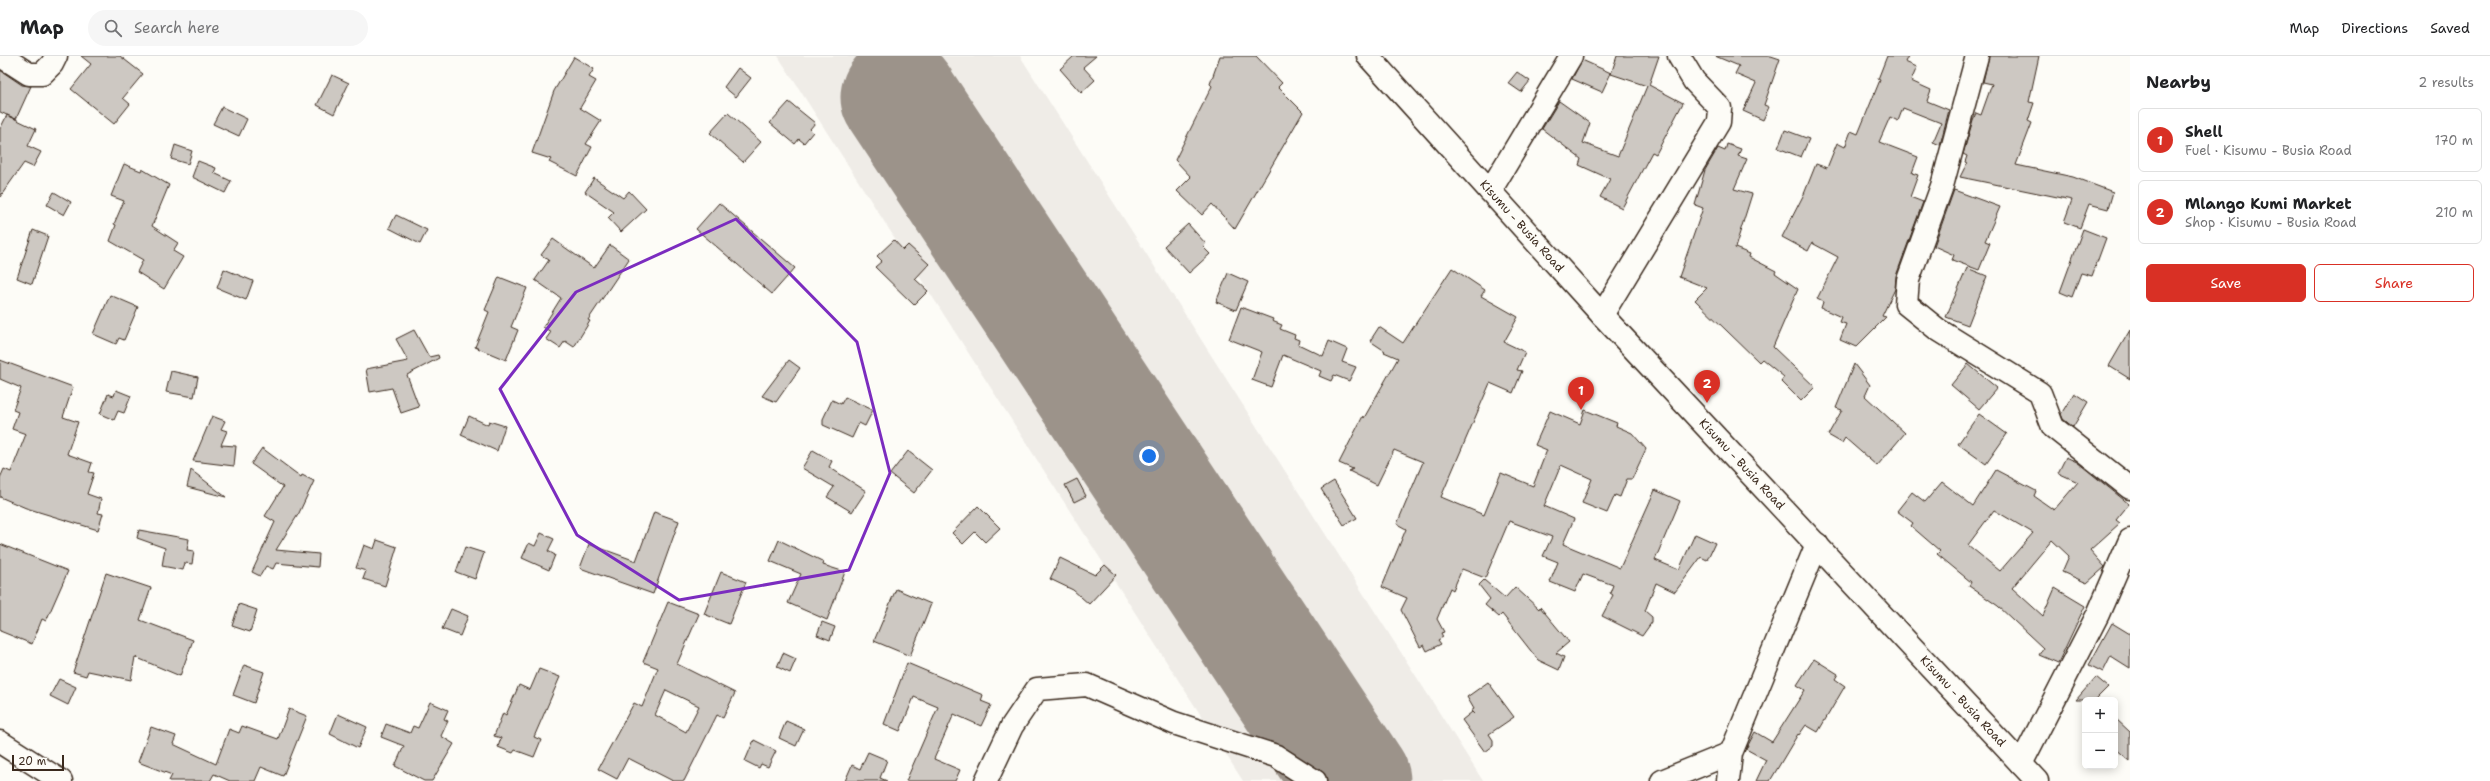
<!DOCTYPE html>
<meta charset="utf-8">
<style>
:root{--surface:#fff;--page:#f6f6f6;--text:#202124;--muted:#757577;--line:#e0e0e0;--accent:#d93025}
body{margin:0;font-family:"Shantell Sans",sans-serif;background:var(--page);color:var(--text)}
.controls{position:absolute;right:12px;bottom:12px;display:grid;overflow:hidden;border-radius:6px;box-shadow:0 2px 10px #0003}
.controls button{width:36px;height:36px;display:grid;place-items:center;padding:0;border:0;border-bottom:1px solid var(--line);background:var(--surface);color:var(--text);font:20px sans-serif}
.scale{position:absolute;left:12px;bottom:10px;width:52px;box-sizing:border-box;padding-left:4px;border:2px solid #3b2a1e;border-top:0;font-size:11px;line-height:14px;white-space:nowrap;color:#3b2a1e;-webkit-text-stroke:3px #fdfcf7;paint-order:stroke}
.you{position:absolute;left:1149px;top:400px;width:14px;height:14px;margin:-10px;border:3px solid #fff;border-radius:50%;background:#1a73e8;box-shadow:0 0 0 6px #1a73e833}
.badge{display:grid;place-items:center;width:26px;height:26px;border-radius:50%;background:var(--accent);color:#fff;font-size:13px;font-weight:700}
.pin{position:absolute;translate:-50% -33px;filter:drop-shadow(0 1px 2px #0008)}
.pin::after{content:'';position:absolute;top:21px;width:14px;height:12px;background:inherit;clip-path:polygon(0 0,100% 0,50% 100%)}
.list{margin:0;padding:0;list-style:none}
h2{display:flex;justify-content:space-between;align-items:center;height:52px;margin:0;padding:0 16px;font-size:17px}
h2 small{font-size:13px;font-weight:400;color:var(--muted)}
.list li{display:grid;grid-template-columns:26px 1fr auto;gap:12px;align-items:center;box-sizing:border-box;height:64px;margin:0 8px 8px;padding:0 8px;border:1px solid var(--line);border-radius:6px}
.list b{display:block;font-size:15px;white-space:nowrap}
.list p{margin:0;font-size:13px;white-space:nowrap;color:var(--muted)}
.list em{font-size:13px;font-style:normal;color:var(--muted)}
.actions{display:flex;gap:8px;padding:12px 16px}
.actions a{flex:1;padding:9px 0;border:1px solid var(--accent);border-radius:6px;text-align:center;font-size:14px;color:var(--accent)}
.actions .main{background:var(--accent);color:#fff}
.icon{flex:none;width:22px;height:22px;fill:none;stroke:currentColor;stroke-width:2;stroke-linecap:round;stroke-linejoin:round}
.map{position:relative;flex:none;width:2130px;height:725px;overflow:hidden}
header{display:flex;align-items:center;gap:24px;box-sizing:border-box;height:56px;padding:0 20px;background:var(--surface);border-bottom:1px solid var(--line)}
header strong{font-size:19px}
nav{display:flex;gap:22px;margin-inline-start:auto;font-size:14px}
.search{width:280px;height:36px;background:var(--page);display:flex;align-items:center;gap:10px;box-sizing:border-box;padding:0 14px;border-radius:22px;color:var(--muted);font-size:15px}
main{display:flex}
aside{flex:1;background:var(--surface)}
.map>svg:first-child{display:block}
.built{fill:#efece7}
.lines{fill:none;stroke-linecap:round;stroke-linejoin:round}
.runway{stroke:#9c938a;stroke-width:117}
.building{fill:#cdc8c2;stroke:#3b2a1e;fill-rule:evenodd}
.minor-casing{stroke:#3b2a1e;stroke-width:25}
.highway-casing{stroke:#3b2a1e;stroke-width:25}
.minor{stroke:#fdfcf7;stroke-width:22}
.highway{stroke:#fdfcf7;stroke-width:22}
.marked{fill:none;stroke:#7b2cbf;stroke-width:3;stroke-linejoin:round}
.labels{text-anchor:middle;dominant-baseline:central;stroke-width:3;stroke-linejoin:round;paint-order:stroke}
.street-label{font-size:12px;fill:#3b2a1e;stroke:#fdfcf7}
</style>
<header>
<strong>Map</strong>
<div class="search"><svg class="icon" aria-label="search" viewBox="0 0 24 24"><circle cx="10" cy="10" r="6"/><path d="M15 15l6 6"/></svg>Search here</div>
<nav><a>Map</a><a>Directions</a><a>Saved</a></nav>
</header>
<main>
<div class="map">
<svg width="2130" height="725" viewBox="0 0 2130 725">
<rect width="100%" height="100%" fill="#fdfcf7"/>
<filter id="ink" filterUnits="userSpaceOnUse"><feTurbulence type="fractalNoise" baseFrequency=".025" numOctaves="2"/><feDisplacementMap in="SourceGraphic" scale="8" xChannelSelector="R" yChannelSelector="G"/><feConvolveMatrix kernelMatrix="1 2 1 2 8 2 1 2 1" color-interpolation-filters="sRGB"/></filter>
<g filter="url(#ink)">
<path class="built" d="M778,0H1020L1483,725H1243Z"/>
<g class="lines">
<path class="runway" d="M899,41L1352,725"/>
</g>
<path class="building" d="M81,0H120L143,18L123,42L130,48L114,68L71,33L91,8Z
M1074,0H1096L1083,11L1095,24L1081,37L1060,13Z
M1220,0H1256L1282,27L1278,31L1303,56L1235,173L1212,148L1202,159L1177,135L1191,121L1175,104L1212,30L1210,28Z
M1617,0H1659L1649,29L1683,47L1656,98L1652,96L1622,152L1600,141L1610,123L1579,109L1581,103L1542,73L1559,45L1590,67L1583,87L1618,100L1647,30L1611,18Z
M1715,0H1771L1780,3L1764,49L1769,51L1763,64L1743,55L1756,27L1735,18L1739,10Z
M1887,0H1908L1905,6L1917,11L1911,25L1931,34L1927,45L1949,54L1940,89L1933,86L1941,67L1903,52L1898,65L1890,61L1879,86L1918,101L1912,117L1918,119L1910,141L1923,146L1896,220L1895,233L1882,260L1886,261L1856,291L1840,284L1846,268L1839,266L1841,261L1821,252L1823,246L1817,243L1838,201L1812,187L1808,195L1782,181L1804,138L1816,108L1827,112L1837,87L1845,91L1851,75L1858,78L1880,24L1878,23Z
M1989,0H2039L2029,46L2034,47L2028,65L2032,67L2016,109L2073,121L2113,136L2108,153L2089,148L2080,172L2064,166L2072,144L1960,121L1967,107L1965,106L1967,100L1963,98L1973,64L1976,57L1981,59L1992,28L1983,26Z
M574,1L594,13L589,21L596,25L580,52L601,65L586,88L592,91L577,120L549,106L551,103L532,97L554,35Z
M1582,4L1611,17L1602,36L1572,23Z
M738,12L751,22L736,41L724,31Z
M0,14L22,29L31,30L16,63L0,56Z
M1517,16L1530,25L1521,36L1508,27Z
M332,19L349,27L334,58L317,49Z
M789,46L815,67L810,73L813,76L804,87L799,83L795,88L770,67Z
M222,51L247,63L239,80L213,68Z
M728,57L761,86L743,106L710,77Z
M7,59L36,73L28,90L41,96L33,111L24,107L0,141V73Z
M1785,74L1809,83L1801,101L1778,92Z
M1727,88L1741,93L1738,100L1747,103L1734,133L1752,138L1735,192L1750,198L1749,201L1776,215L1775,217L1798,233L1773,291L1815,331L1801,345L1781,325L1784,321L1762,303L1759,306L1695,244L1707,232L1679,221L1703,152L1695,149L1705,114L1718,92L1725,95Z
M175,89L192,95L188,108L171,103Z
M198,105L216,112L214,117L231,125L225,137L192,121Z
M124,108L141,115L142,113L169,129L152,170L178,187L173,195L183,201L164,233L137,216L143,204L110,185L116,169L114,168L124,145L111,140Z
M594,122L623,142L629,135L646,153L621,176L608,162L614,156L585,136Z
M1954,134L2000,151L1985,185L1990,187L1979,214L1952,204L1954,199L1934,190Z
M54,136L71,146L64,159L47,149Z
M719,147L795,212L772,238L696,173Z
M396,159L427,174L420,188L389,172Z
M1188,168L1206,188L1203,191L1210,198L1189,217L1164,190Z
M2083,173L2106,182L2092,220L2081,217L2072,241L2060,236Z
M33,174L48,180L32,228L17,222Z
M553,183L594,212L610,189L629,203L588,264L590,265L574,291L565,285L560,292L546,283L551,276L543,271L561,242L535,224L549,204L541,199Z
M894,184L903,194L908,189L929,208L915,223L928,235L914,249L875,211L882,205L877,200Z
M1452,212L1485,234L1481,240L1518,261L1504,286L1525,296L1517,314L1522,315L1513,337L1490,327L1441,441L1484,459L1501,417L1533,430L1547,394L1535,389L1550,355L1580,368L1585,354L1617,367L1616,370L1632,377L1646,393L1632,423H1627L1620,441L1615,439L1607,457L1582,447L1592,423L1561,409L1544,450L1574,463L1563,488L1620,512L1655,434L1680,445L1655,504L1679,514L1695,478L1715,487L1707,504L1701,501L1675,536L1656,527L1645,555L1652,561V566L1642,580L1602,560L1613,539L1610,537L1613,529L1583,518L1575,536L1550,526L1558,506L1543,500L1552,481L1509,465L1485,522L1462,513L1453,534L1450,532L1437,563L1444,576L1441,577L1443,581L1438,584L1441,588L1427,595L1424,589L1420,591L1401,554L1407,542L1382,531L1406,473L1397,468L1423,406L1394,394L1377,429L1349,415L1353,413L1339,407L1363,360L1364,362L1398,302L1384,296L1385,295L1370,285L1379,271L1403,287Z
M1967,212L1987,220L1968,269L1946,261Z
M224,213L253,225L246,244L217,232Z
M1228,217L1248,226L1236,254L1216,246Z
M499,221L527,232L511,271L518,274L506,304L475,291L489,256L485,254Z
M110,239L138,251L124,284L119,282L116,288L93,278Z
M1241,251L1273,263L1272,265L1282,269L1280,273L1295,279L1294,282L1299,284L1298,288L1323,300L1329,285L1347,293L1342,306L1356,311L1349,325L1334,319L1331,325L1319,320L1321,315L1283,299L1271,331L1252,324L1262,296L1229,283Z
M414,274L429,301L438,299L439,302L407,319L419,351L401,357L392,332L370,336L366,313L408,305L396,283Z
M2130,274V323L2109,310Z
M0,304L73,331L63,361L78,366L67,398L92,407L89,416L94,417L87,438L101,443L98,457L103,458L98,474L26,452L0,441V422L4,413L11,416L26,378L12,373L18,356L13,354L21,332L0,323Z
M789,304L800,312L776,346L762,340Z
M1854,308L1870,329L1865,340L1905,377L1877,410L1845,382L1842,387L1828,379L1842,354L1836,352Z
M1968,308L1997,332L1979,353L1951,329Z
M171,315L198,321L194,341L166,336Z
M116,334L131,340L124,357L118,355L114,364L100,358L108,338L114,340Z
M2074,337L2088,346L2073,371L2063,363L2061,358Z
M845,341L873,354L865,370L859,367L852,382L823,369V363L832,344L841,348Z
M1979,358L2007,378L1986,408L1958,388Z
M212,360L225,365L221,373L227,375L221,389L236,390L234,410L193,405Z
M469,360L488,369L489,365L505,370L497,395L461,379Z
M262,392L301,421L302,419L314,425L299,457L276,494L319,498L318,511L276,507L273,513L266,510L260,520L252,516L275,466L265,460L283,431L251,408Z
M813,394L832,405L829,411L866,435L852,456L827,441L834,431L802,412Z
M908,395L932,414L914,437L890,418Z
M2066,401L2077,406L2129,448L2116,464L2120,467L2090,494L2105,511L2087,527L2062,516L2069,500L2052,484L2012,532L2043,560L2055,532L2085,550L2058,607L2039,599L2043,592L1998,550L1969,530L1971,526L1937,498L1940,495L1911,470L1913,467L1897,455L1912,436L1925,446L1942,426L1973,450L1996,414L2036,435L2034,440L2054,454L2078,426L2058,417ZM1994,454L2033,477L2000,515L1968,489Z
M191,414L226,441L187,431Z
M1077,423L1086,440L1074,446L1065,429Z
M1334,425L1357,462L1344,469L1321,433Z
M978,450L1000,472L985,486L975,476L963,488L952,477Z
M654,456L679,465L653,538L580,512L589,488L636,505Z
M139,474L189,483L187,494L194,495L192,508L185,507L183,514L162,510L165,492L137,482Z
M541,477L554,483L548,495L555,499L549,514L522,502L529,487L535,490Z
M377,484L397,491L385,530L363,523L366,515L356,512L364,489L374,493Z
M779,484L824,506L823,509L845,516L827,564L788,547L801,518L770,505Z
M0,488L68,515L46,565L42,563L32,588L0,575Z
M465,491L484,497L475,523L456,516Z
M1060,502L1095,519L1105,509L1116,519L1089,548L1073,534L1050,523Z
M721,516L746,526L729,568L704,558Z
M106,517L151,532L140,564L193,584L180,620L135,601L131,624L88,615L86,620L73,616Z
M1484,524L1505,542L1515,531L1539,553L1540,551L1569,586L1556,597L1564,601L1559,614L1538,604L1502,558L1499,561L1485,549L1490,543L1479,529Z
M896,533L931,548L910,600L874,585Z
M668,546L699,558L677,608L735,637L723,662L717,659L684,725H673L628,702L617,723L598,713L634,647L642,651L658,612L643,606ZM666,634L699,650L686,676L655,659Z
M239,548L257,554L250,576L232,570Z
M451,553L468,560L460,580L442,573Z
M822,566L835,571L830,584L817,579Z
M2112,567L2130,578V612L2111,600L2103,616L2089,609Z
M783,597L796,603L790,617L777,611Z
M1814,603L1838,618L1835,623L1845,630L1818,676L1806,669L1799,679L1798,678L1770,725H1756L1766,704L1746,693L1747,691L1755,676L1772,686L1805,634L1797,629Z
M907,607L983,639L981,645L991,649L981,670L954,658L934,703L960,714L955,725H906L938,651L914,641L900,675L884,668Z
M244,609L264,616L254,647L233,639Z
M539,613L560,621L534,681L541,684L534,701L515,694L513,697L498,691L501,682L494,680L503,657L506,659L519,629L530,634Z
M2096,621L2108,631L2095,644H2076Z
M59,623L76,631L68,649L50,640Z
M1488,626L1514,661L1489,678L1493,684V690L1485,696L1462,664L1472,656L1474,658L1471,655L1474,653L1467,641Z
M430,646L448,654L444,663L448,665L441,680L454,688L432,725H424L395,710L404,690L381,681L386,668L410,677L413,670L418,672Z
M289,653L307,660L283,720L261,711L255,725H230L214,718L210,725H169L172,719L138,706L151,671L176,680L173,688L216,708L229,673L239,677L242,670L278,683Z
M338,658L367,671L358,692L330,678Z
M2115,662L2130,676V705L2115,692Z
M786,665L804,673L796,690L779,682Z
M754,684L776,695L768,711L761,708L759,712L745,705Z
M868,696L887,704L880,722L887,725H845L852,709L860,713Z"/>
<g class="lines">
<defs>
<path id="minor" d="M1,0L29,18H42L52,8L56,0
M1977,0L1942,130L1908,224L1906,248L1937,273L2040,337L2053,371L2130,432
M1490,135L1571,0
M1602,259L1719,66L1720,52L1694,25L1679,0
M0,686L61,725
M2021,708L2098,558L2130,484
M986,725L1012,670L1037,633L1087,629L1174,667L1276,700L1315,725
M1662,725L1731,697
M1728,725L1731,697L1817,488"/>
<path id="highway" d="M1368,0L1602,259L2037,725"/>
</defs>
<use href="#minor" class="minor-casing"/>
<use href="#highway" class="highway-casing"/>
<use href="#minor" class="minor"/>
<use href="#highway" class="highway"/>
</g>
</g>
<path class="marked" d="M736,163L857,286L890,417L849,514L679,544L577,479L500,333L576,236Z"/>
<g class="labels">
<g class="street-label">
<text transform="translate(1522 170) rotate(48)">Kisumu - Busia Road</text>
<text transform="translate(1742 408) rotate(47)">Kisumu - Busia Road</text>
<text transform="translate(1963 645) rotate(47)">Kisumu - Busia Road</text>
</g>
</g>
</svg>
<div class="controls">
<button>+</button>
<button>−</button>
</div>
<div class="scale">20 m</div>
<div class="you"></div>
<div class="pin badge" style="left:1581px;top:354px">1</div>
<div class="pin badge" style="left:1707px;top:347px">2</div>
</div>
<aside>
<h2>Nearby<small>2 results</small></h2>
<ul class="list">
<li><span class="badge">1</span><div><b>Shell</b><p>Fuel · Kisumu - Busia Road</p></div><em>170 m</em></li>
<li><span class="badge">2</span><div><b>Mlango Kumi Market</b><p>Shop · Kisumu - Busia Road</p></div><em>210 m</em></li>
</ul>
<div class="actions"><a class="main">Save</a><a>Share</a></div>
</aside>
</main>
